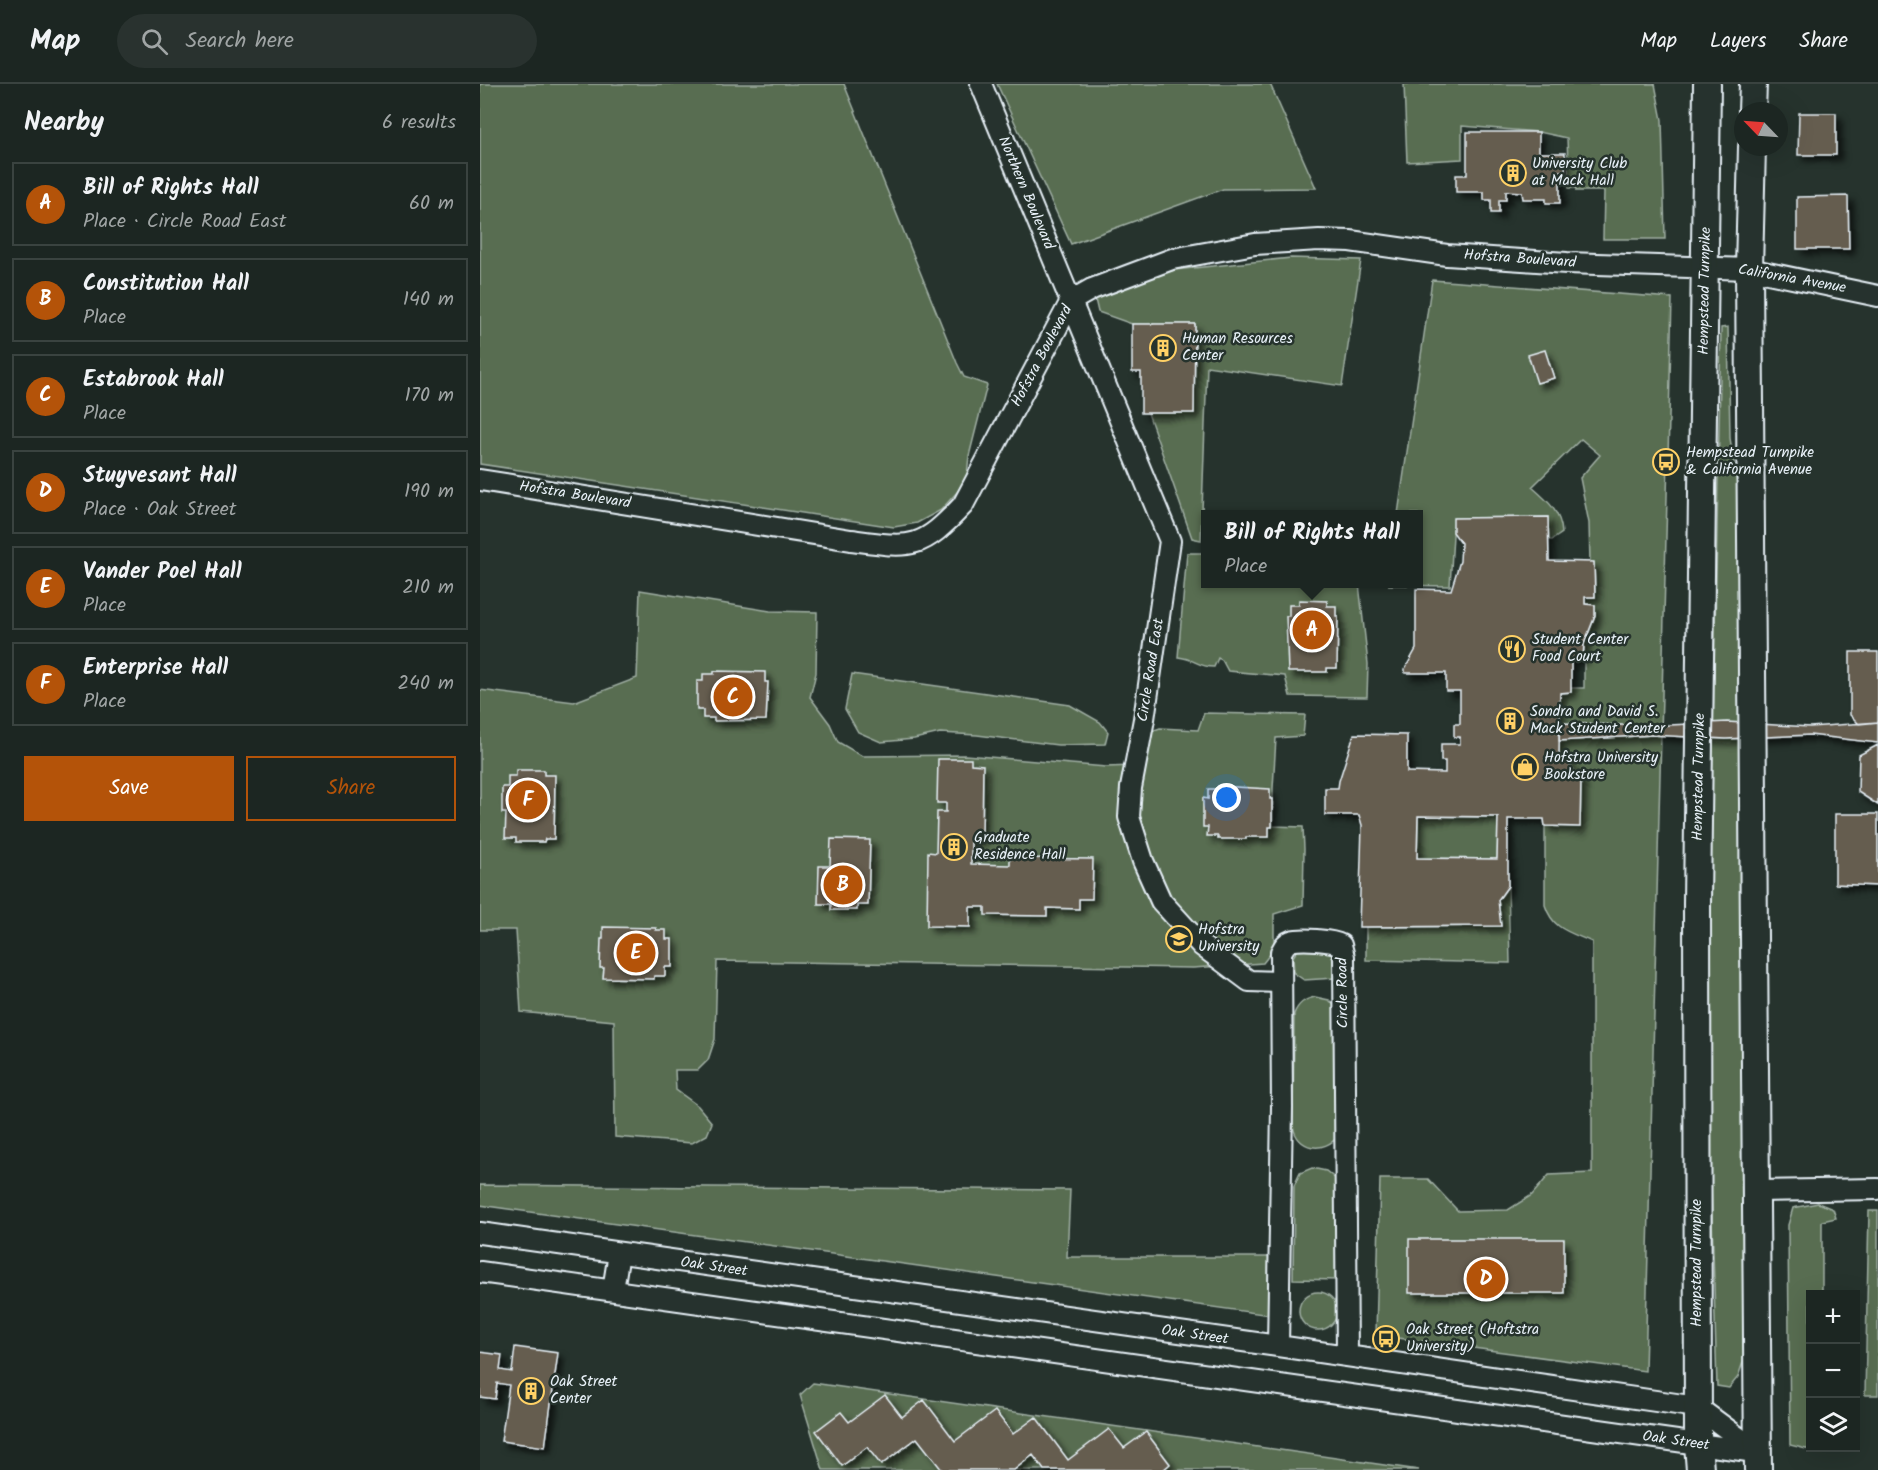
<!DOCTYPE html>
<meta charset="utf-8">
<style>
:root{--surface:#1c2622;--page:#29322f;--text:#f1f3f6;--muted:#a0a5a5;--line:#3a4340;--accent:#b45309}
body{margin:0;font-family:Kalam,sans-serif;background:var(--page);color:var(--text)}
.controls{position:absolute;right:18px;bottom:18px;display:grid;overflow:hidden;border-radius:0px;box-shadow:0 6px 24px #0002}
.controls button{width:54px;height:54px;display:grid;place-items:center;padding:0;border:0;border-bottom:2px solid var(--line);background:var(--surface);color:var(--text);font:30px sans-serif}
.compass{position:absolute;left:1254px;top:18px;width:54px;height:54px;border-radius:50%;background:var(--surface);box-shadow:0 6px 24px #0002;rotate:295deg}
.you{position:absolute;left:747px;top:714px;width:21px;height:21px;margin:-15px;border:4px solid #fff;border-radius:50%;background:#1a73e8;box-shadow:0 0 0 9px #1a73e833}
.badge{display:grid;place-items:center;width:39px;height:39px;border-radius:50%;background:var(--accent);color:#fff;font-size:20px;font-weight:700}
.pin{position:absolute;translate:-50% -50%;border:3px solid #fff;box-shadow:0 2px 6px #0006}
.popup{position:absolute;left:721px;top:426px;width:222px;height:78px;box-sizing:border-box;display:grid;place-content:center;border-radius:0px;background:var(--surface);filter:drop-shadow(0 2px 4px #0005);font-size:20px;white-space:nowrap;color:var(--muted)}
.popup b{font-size:22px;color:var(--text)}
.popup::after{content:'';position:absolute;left:50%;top:100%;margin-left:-12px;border:12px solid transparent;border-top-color:var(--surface)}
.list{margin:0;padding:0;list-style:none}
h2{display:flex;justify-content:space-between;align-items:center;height:78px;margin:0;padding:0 24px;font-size:26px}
h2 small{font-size:20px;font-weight:400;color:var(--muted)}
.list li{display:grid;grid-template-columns:39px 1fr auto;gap:18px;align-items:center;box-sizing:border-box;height:84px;margin:0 12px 12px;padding:0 12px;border:2px solid var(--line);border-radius:0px}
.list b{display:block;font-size:22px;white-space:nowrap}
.list p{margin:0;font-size:20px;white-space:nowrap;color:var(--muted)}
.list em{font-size:20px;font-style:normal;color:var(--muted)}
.actions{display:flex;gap:12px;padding:18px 24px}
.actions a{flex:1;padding:14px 0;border:2px solid var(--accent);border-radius:0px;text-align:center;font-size:21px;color:var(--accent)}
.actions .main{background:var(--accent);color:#fff}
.icon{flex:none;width:33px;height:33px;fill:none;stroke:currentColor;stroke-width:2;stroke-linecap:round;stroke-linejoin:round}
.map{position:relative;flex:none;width:1398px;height:1386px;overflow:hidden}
header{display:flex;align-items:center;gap:36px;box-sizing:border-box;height:84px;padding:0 30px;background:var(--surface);border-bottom:2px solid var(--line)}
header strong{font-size:28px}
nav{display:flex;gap:33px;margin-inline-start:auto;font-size:21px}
.search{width:420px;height:54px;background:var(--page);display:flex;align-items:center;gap:15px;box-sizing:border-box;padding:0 21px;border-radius:33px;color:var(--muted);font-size:22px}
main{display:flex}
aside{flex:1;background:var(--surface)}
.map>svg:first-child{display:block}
.green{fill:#586d51;stroke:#a0afa4;stroke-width:1.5}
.building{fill:#655d4f;stroke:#e8f1f8;stroke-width:1.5;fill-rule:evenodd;filter:url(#shadow)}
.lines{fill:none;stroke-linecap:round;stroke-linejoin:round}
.minor-casing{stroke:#e8f1f8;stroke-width:24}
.major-casing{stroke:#e8f1f8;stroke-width:30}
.minor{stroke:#26332d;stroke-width:20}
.major{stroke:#26332d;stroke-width:26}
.labels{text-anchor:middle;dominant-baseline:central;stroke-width:5;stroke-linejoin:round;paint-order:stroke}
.poi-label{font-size:15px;fill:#e8f1f8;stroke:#26332d;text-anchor:start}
.street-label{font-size:15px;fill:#e8f1f8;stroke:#26332d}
</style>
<header>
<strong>Map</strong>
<div class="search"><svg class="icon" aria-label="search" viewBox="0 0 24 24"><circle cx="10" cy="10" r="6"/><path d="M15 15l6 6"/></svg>Search here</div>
<nav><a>Map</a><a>Layers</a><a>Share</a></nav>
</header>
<main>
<aside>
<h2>Nearby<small>6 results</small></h2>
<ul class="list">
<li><span class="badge">A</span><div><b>Bill of Rights Hall</b><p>Place · Circle Road East</p></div><em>60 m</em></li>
<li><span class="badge">B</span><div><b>Constitution Hall</b><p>Place</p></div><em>140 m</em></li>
<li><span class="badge">C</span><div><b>Estabrook Hall</b><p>Place</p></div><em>170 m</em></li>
<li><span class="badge">D</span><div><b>Stuyvesant Hall</b><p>Place · Oak Street</p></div><em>190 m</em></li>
<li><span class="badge">E</span><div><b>Vander Poel Hall</b><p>Place</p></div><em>210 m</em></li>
<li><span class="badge">F</span><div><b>Enterprise Hall</b><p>Place</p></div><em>240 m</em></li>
</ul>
<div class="actions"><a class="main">Save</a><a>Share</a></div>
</aside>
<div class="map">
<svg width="1398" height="1386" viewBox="0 0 1398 1386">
<defs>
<filter id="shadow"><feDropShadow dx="5.5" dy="5.5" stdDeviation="3" flood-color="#0009"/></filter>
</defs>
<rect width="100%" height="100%" fill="#26332d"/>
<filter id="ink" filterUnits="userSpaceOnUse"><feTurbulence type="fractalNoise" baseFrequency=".0167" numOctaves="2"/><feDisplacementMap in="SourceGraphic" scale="12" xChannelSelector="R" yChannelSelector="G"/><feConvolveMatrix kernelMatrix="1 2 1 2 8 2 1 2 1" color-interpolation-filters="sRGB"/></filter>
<g filter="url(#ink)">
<path class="green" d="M0,0H364L477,279L484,293L507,301L489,372L487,391L478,407L461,426L437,439L414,443L0,380Z
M517,0H790L836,104L743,105L591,160Z
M924,0H1175L1182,36L1185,155H1123L1124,107H1096V104H1089L1087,54L1059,48L982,42V75L927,78Z
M811,174L881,176L862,302L727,282L721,456L712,454L668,329H714L715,240H652L618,228L614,211L694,186Z
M952,196L1192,214L1165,1287L896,1251L900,1095H948L978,1127L1028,1126L1052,1111L1069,1091L1112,1089V858C1090,848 1073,846 1065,821V742L1099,743L1088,674H1079L1080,609L1090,608L1091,604H1104V560L1115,532V521L1105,520V513H1115L1114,479L1110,478L1109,439L1100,394L1120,371L1101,355L1052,403C1067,416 1081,428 1082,449L1072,456H1068V433L974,434L970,502L908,501L938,500V430H918Z
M1248,243L1250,354L1263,438L1265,1200L1264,1275L1258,1293L1249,1304L1237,1302L1231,1099L1229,849L1241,244Z
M707,469H725L726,500H879L888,580L887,613L810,612L805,592L748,587L742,576L738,574L734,583C717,583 716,575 698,573Z
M160,506L290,527L337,528L336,589L330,613L350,640L358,658L382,672L485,671L626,683L654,682L669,648L680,644L718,646L724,629L825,631L823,652L796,654L793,704V742L823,743L824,765L823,821L794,830V865L783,879L713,884L237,877L235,955L228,976L218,986H195L196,1006L218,1022L232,1039L227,1051L212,1059L135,1053L134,937L41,928L36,846H0V606L94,618L157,594Z
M372,590L590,621L620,638L628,648L625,660L578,661L497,651L460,649L434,655L401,658L378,648L365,625Z
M938,732L1018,733L1017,775L937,774Z
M1028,802L1030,879L886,876V843L1021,842L1018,816Z
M855,862V894L824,896L814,889L813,873L819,863Z
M835,913L849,916L857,924L858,1052C844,1070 817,1066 813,1042L814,930C818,920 824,915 835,913Z
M832,1084L846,1087L857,1096L859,1196L813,1195L814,1102L820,1089Z
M0,1101L590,1106L587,1173H792L790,1231L0,1121Z
M1338,1119L1353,1125L1356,1134L1342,1137V1210H1330V1364H1345L1326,1365L1310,1361L1308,1141L1313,1124Z
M1389,1127H1398V1311H1385Z
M819 1227a19 19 0 1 1 38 0a19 19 0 1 1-38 0Z
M333,1299L939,1386H343L320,1311Z"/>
<path class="building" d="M1319,29H1356V71H1318Z
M987,48H1059V69H1085V87H1080V119H1066V115H1043L1042,108L1026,107V116H1019V129H1011V116H1004V108H976V91H987Z
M1368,112L1369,165H1317V113Z
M652,240H715L714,329H661V288H652Z
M1065,266L1074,294L1057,299L1048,271Z
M1068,433L1069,477L1114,478L1115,513H1105V520L1115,521V532L1104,560L1103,574L1091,575V608L1080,609L1079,674L1089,673V680L1101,696L1100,743L1065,742L1064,735H1028V802L1018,816L1021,842L879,843L882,741L879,731H845V704H858L859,697L874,650L927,651V688L965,689V677H961V660H980V653H974V640H980V607H966V589H925V585L936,565V505L971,506L980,477L981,459L973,448V434ZM938,732L1018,733L1017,775L937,774Z
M819,516L847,517V522H856V532H858L857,584H847V588H808L806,532H809V521H819Z
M1370,568H1398V638L1379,640L1370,631Z
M234,587L285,588V598H288L286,636L234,637V634H223V626H217V597H223V590H234Z
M1247,638L1330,643L1398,638V659L1330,651L1246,655L1172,651L1079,657V639L1171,642Z
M1398,661V721L1378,708L1379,671Z
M458,675H491V680L503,681L502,756L491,757V780L530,781V774L613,775L612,815H599V825L567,824V832L505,831V823H490V843L447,842L448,768L456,769L457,728H466V719H457Z
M36,686H64V691H75L74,755H65L64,758H36V754H25L26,729H22V703H28V692H36Z
M738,702L790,705V715H792V743H789V753H766V755H738V752H727L728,743H723V714L728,715V705H738Z
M1355,730H1398V802L1355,800Z
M351,755L390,756L388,821H377V826H351V820H338L339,782H350Z
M123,843L176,844V846H186V855H192V883H185V892H174V895L123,894L124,884H120L121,855H123Z
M929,1155H1084V1209H929Z
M35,1263L78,1269L65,1363L21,1357L29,1301L17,1299L15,1315L0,1313V1268L22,1271L20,1286L32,1288Z
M405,1311L422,1333L444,1316L475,1357L515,1327L533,1350L556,1333L588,1376L629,1345L644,1364L666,1348L690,1380L683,1386H564L553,1371L534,1386H462L437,1354L401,1381L387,1363L362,1382L336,1347L361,1328L369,1338Z"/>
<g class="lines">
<defs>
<path id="minor" d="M501,0L690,457L664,635L651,704L649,733L663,777L681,817L722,862L769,897L800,898
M0,396L371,456C432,464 440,467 483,421L591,217L612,205L692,175L775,160L839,156L870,157L967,171L1087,179L1269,185L1398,212
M1277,1107L1398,1105
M0,1149L798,1262L1217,1323L1278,1368
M0,1188L1275,1368
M133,1206L139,1169
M798,1262L802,1023L801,868C804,863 805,859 811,857C821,854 852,856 861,861L864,873L867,1272"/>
<path id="major" d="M1272,27L1273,0
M1272,63L1269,185L1278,1386
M1220,1386L1218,1360L1217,819L1227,0"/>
</defs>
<use href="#minor" class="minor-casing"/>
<use href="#major" class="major-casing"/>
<use href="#minor" class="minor"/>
<use href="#major" class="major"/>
</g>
</g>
<defs>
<symbol id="building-ring" viewBox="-11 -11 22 22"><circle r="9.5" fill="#26332d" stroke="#ffd166" stroke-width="1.5"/><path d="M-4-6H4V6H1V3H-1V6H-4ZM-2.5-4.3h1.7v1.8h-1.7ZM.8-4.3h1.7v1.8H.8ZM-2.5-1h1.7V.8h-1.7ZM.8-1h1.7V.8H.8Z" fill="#ffd166"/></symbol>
<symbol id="bus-ring" viewBox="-11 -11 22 22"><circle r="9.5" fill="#26332d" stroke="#ffd166" stroke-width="1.5"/><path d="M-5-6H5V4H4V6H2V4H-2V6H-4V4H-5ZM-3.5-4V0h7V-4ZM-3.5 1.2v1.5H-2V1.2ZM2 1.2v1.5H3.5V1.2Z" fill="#ffd166"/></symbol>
<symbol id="restaurant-ring" viewBox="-11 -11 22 22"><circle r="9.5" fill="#26332d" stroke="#ffd166" stroke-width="1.5"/><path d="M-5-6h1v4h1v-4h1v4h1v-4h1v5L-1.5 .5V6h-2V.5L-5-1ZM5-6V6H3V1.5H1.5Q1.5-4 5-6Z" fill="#ffd166"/></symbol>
<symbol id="shop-ring" viewBox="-11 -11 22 22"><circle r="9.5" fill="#26332d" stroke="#ffd166" stroke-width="1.5"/><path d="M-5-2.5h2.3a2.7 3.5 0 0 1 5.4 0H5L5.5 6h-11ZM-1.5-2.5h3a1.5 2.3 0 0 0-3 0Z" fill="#ffd166"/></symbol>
<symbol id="university-ring" viewBox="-11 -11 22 22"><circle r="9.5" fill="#26332d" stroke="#ffd166" stroke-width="1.5"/><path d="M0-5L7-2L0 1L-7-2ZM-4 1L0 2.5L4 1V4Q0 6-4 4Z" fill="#ffd166"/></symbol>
</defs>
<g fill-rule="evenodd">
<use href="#building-ring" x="1018" y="74" width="30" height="30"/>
<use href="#building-ring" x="668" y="249" width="30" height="30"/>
<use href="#bus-ring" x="1171" y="363" width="30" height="30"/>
<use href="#restaurant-ring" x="1017" y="550" width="30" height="30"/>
<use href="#building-ring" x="1015" y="622" width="30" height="30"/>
<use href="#shop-ring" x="1030" y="668" width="30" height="30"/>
<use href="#building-ring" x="459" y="748" width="30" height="30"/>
<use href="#university-ring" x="684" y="840" width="30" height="30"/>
<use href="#bus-ring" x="891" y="1240" width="30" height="30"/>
<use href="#building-ring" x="36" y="1292" width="30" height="30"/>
</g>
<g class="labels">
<g class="poi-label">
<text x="1052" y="80">University Club<tspan x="1052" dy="17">at Mack Hall</tspan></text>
<text x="702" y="255">Human Resources<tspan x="702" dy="17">Center</tspan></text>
<text x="1206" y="369">Hempstead Turnpike<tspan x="1206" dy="17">&amp; California Avenue</tspan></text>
<text x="1052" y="556">Student Center<tspan x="1052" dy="17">Food Court</tspan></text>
<text x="1050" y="628">Sondra and David S.<tspan x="1050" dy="17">Mack Student Center</tspan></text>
<text x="1064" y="674">Hofstra University<tspan x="1064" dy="17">Bookstore</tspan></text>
<text x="494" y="754">Graduate<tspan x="494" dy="17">Residence Hall</tspan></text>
<text x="718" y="846">Hofstra<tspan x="718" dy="17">University</tspan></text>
<text x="926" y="1246">Oak Street (Hoftstra<tspan x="926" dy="17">University)</tspan></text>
<text x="70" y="1298">Oak Street<tspan x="70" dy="17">Center</tspan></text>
</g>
<g class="street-label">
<text transform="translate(546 109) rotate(67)">Northern Boulevard</text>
<text transform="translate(1040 175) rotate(4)">Hofstra Boulevard</text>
<text transform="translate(1312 195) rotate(10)">California Avenue</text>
<text transform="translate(1225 207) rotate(-89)">Hempstead Turnpike</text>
<text transform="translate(562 272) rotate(-62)">Hofstra Boulevard</text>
<text transform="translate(95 411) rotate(9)">Hofstra Boulevard</text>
<text transform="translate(671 586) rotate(-81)">Circle Road East</text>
<text transform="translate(1219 693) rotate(-89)">Hempstead Turnpike</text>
<text transform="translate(863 909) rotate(-91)">Circle Road</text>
<text transform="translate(1217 1179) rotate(-90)">Hempstead Turnpike</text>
<text transform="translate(234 1183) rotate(8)">Oak Street</text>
<text transform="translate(715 1251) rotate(8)">Oak Street</text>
<text transform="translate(1196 1357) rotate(8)">Oak Street</text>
</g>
</g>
</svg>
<div class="controls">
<button>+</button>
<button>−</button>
<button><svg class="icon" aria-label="layers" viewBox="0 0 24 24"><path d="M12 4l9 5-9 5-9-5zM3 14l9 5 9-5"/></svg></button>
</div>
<svg class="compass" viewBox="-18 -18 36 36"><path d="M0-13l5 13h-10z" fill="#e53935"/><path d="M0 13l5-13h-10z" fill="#a0a5a5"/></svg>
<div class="you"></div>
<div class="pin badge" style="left:832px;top:546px">A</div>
<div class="popup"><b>Bill of Rights Hall</b>Place</div>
<div class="pin badge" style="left:363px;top:801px">B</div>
<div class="pin badge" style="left:253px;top:613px">C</div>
<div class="pin badge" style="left:1006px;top:1195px">D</div>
<div class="pin badge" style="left:156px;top:869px">E</div>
<div class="pin badge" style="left:48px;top:716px">F</div>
</div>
</main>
